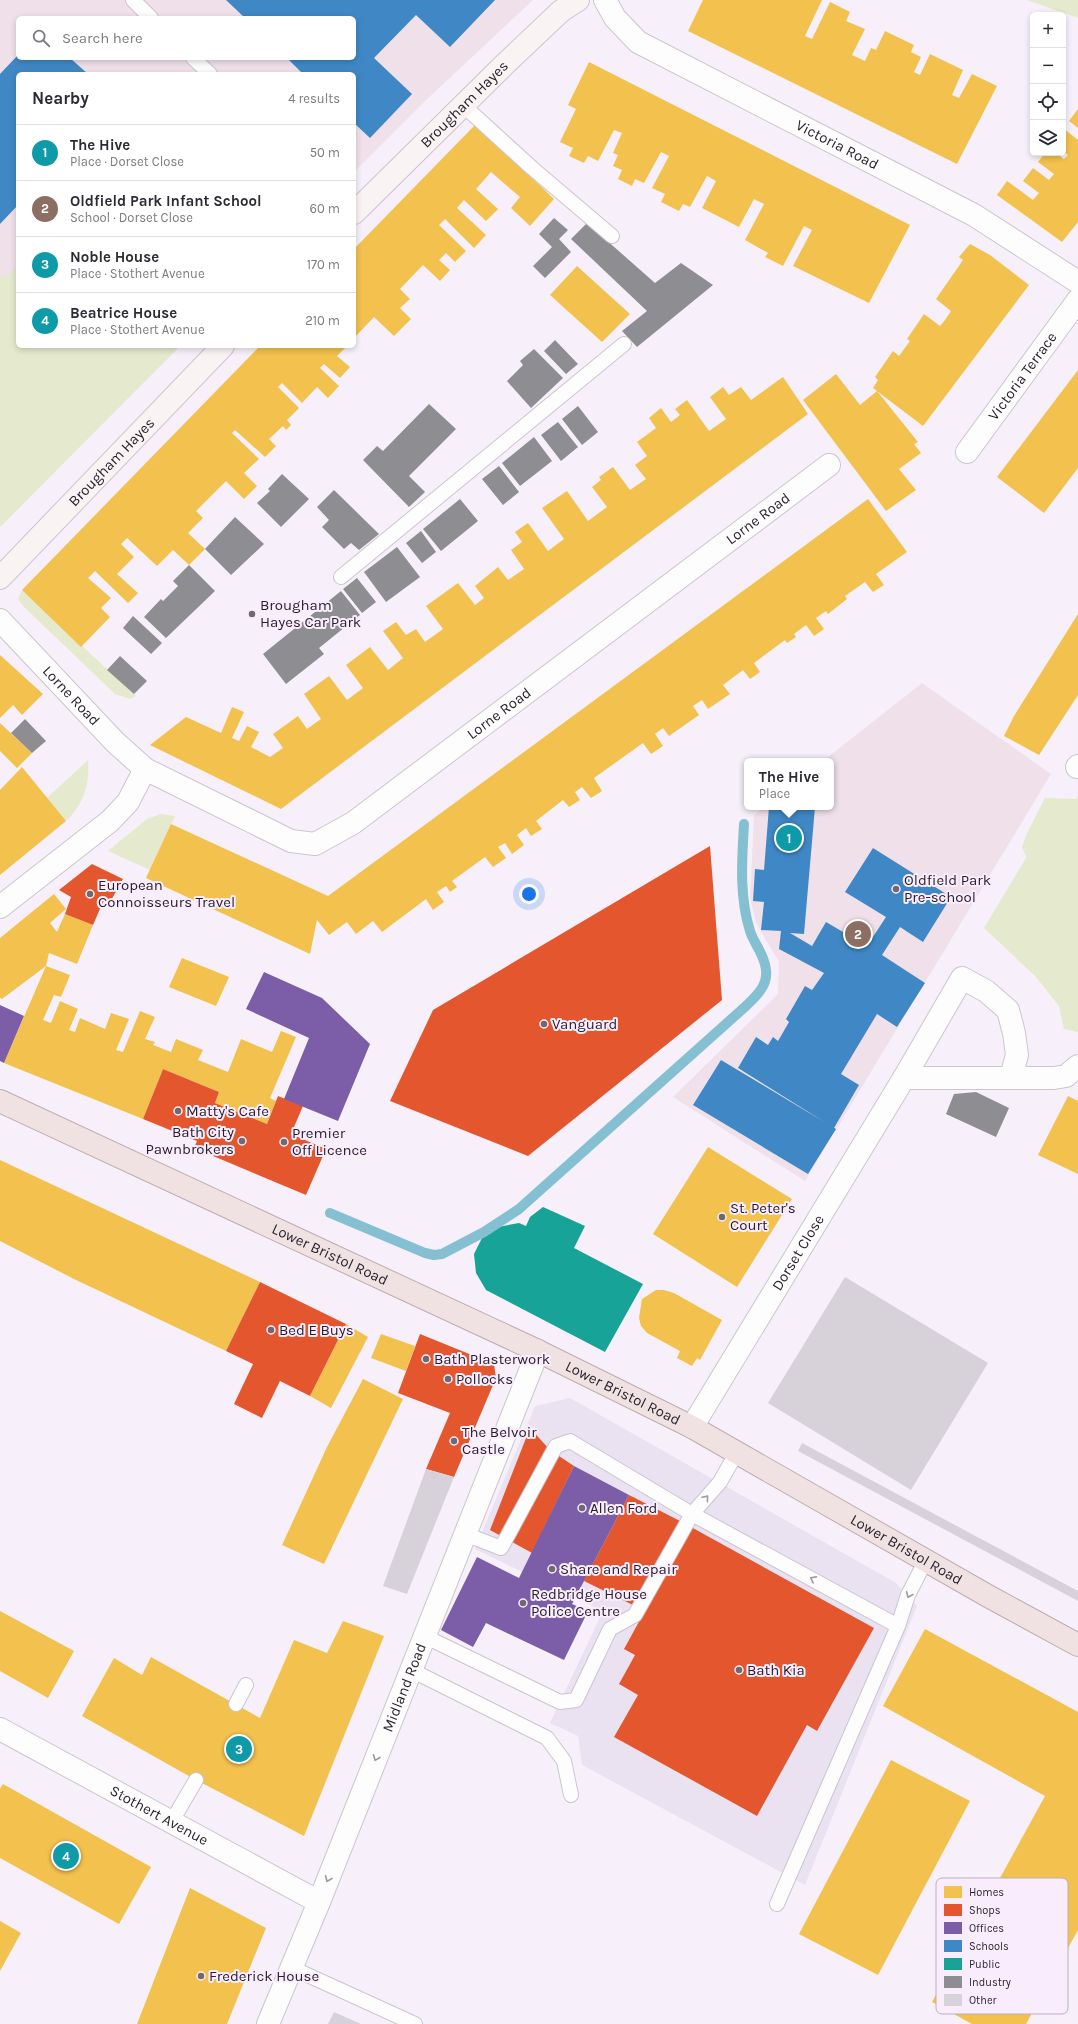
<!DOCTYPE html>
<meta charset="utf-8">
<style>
:root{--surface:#fff;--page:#f2f2f3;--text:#2b2b33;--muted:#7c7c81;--line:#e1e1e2;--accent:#7c3aed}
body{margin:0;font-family:Karla,sans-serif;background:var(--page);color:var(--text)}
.controls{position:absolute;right:12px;top:12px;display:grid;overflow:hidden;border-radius:6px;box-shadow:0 2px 6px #0003}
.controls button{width:36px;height:36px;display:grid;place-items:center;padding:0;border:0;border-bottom:1px solid var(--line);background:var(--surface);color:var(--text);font:20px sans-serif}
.you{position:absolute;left:529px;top:894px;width:14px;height:14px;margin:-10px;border:3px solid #fff;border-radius:50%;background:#1a73e8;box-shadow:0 0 0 6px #1a73e833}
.badge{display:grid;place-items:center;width:26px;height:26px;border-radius:50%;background:var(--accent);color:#fff;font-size:13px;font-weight:700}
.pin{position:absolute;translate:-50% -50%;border:2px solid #fff;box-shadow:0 1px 4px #0006}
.popup{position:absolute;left:744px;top:758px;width:90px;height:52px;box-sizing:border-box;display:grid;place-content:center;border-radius:6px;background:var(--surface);filter:drop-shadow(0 1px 3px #0005);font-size:13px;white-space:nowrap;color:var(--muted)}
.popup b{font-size:15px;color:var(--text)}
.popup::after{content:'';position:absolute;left:50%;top:100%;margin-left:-8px;border:8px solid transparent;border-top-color:var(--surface)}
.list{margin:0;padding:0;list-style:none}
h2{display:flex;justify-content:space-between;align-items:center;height:52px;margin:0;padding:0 16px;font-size:17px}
h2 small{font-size:13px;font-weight:400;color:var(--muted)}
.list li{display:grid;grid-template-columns:26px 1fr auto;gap:12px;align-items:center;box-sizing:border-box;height:56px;padding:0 16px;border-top:1px solid var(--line)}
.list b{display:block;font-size:15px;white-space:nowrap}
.list p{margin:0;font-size:13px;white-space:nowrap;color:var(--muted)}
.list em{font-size:13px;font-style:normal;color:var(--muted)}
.icon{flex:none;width:22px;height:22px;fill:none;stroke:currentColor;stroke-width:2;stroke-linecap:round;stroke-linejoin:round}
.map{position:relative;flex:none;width:1078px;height:2024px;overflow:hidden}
.search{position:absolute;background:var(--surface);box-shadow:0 2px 6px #0003;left:16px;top:16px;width:340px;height:44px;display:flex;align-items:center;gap:10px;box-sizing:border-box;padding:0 14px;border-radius:6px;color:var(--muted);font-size:15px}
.panel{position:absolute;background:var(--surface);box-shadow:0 2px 6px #0003;left:16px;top:72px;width:340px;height:276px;border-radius:6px}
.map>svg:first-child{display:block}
.commercial{fill:#eae1f1}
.education{fill:#f0e0ea;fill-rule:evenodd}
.green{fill:#e5e9cd}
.homes{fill:#f2c14e}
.shops{fill:#e4572e}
.offices{fill:#7b5ea7}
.schools{fill:#3f88c5}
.public{fill:#17a398}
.industry{fill:#8d8d92}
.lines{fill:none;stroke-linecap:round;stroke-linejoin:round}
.stream{stroke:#84c0d1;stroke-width:10}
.building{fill:#d7d1da}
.service-casing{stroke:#cbc5cd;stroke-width:16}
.minor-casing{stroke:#cbc5cd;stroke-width:24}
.secondary-casing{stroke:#cbc5cd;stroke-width:24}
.trunk-casing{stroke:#bfacaf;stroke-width:24}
.service{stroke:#fefdfe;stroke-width:14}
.minor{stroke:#fefdfe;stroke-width:22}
.secondary{stroke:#f9f3f4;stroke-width:22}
.trunk{stroke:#f0e2e2;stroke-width:22}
.oneway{stroke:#9d999e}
.poi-dot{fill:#706872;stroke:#f9edfd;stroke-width:1.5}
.labels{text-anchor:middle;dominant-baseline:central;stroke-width:4;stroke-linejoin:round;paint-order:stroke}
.street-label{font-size:15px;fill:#271f29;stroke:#f9edfd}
.poi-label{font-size:15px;fill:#271f29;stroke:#f9edfd;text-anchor:start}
.key{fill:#f9edfd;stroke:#baafbd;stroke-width:1}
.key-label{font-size:11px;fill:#271f29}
</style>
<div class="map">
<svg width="1078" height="2024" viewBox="0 0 1078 2024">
<rect width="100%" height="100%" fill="#f7f0fa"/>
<path class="commercial" d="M570,1398L896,1583L917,1606L805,1885L582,1765L578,1736L550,1723L603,1611L475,1549L535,1406Z"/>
<path class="education" d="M0,0H533L423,103L354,172V74H18V346H180L0,527ZM18,18H354V58H18Z
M922,683L1051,774L805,1181L673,1097L778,994L779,962L756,923L750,897L754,815L764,807H831V761H823Z"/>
<path class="green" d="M1027,0H1078V18Z
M18,265V346H180L0,527V273L5,278Z
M22,590L136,696L130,699L115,694L23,606L18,599Z
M88,760C90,784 84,804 66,821L47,798Z
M1078,796V1030L1077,1032L1064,1029L1059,1006L1036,977L984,928L1026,858L1027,859L1022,847L1027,833L1045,798L1076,799Z
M161,814L175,816L150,870L108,851L147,819Z"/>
<path class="homes" d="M703,0H822L805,36L812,39L830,2L850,12L846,21L865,29L852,55L865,61L871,48L876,50L885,31L914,45L911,52L921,57L914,72L920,75L930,54L963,70L952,95L959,98L972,74L997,86L957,164L688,31Z
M589,62L910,225L869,303L793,266L812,230L804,226L783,266L765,257L768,253L745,240L764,204L754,199L739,227L702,208L716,181L707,176L690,207L683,204L679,211L661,202L665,194L652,188L669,156L661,152L644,183L635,179L632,186L618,179L622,170L613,166L618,155L613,153L622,133L614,130L598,161L588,156L584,163L569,156L573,148L560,142L576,109L568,105Z
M1078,109V128L1069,121Z
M476,124L554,199L530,226L511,208L520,197L491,172L476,189L498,209L486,221L464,200L457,208L486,235L474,248L445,219L439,225L466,251L455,262L446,253L439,260L450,270L440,281L423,265L400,289L410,299L400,308L411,319L394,336L374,317L354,338V249Z
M1063,128L1078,140V222L1062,242L997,195L1007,181L1033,200L1039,193L1023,181L1033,168L1049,180L1054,174L1038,162L1045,153H1056L1064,159L1068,155L1063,151Z
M970,244L990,255L1029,285L923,426L873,388L878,380L875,377L893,351L899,356L910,341L907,339L924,314L940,326L945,320L951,311L936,299L963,260L959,257Z
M577,266L630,314L602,342L550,295Z
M260,346H347L337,356L350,367L340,378L324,364L320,368L339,386L328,398L317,387L302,403L282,383L278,387L299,408L287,420L291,425L286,430L283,426L269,439L276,446L265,457L235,430L232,433L259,459L244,473L257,486L244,499L226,481L196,511L203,518L188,533L205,549L189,565L173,550L157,566L127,538L121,544L134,557L117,574L138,593L128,603L95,571L88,578L111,598L101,608L110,617L81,647L22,590Z
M1078,370V468L1044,513L997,477Z
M836,374L860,405L877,391L918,442L914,444L921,453L899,469L916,490L886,511L803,400Z
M783,377L808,414L281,809L150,745L186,717L221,733L232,707L244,712L232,738L239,741L247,726L259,732L251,747L270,757L283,748L273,734L298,716L307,729L321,719L304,694L329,676L347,700L363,688L346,665L370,647L388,670L403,658L383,631L396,622L406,635L416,629L425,642L443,629L426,606L458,583L475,605L484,598L475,586L498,567L508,580L524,569L511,550L522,542L515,532L528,523L548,551L564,539L542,508L567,491L588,521L607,507L592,487L601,480L599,477L613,467L630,490L646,479L635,465L647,456L637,442L656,428L649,418L661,408L671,422L680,415L675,409L687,400L709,431L726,419L710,397L723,387L729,395L741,387L751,400Z
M868,499L907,552L876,574L884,585L873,592L865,582L845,596L847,599L828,614L826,611L816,618L824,629L814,636L806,625L794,634L796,637L787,643L785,640L754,663L760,672L750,679L743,670L723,685L730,694L708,709L702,700L693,706L699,715L669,736L663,728L655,734L663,746L651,754L643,743L594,778L602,791L591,798L582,787L575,792L580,800L569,807L563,800L536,821L542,829L531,836L526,828L517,835L524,845L512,854L505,843L498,847L506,858L493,867L485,857L452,881L457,887L450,892L446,886L437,892L444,902L433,910L426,899L382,932L373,921L356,934L347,922L329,935L317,920L310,954L146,878L171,824L328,896Z
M1078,614V695L1039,755L1004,736L1014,716Z
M0,655L43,694L22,715L13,705L0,718Z
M0,723L32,753L17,768L0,751Z
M22,767L66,821L0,875V790Z
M54,894L66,909L50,923L57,932L65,914L93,925L77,964L49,953L46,966L2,999L0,998V938Z
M182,958L229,977L216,1006L169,987Z
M46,966L70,975L61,997L54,995L43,1020L51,1023L60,1001L78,1009L69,1030L75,1032L80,1018L105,1029L111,1013L129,1019L116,1050L123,1052L140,1011L155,1017L145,1039L155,1042L153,1045L171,1052L176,1039L203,1050L198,1060L228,1072L241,1039L272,1052L281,1031L296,1037L270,1098L276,1101L267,1124L215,1103L219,1092L163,1069L143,1119L4,1063Z
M1068,1096L1078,1101V1174L1038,1155Z
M708,1147L792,1199L737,1287L653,1234Z
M0,1160L260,1282L226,1351L74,1279L0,1241Z
M656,1290H664L674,1293L722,1320L700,1360L697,1358L692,1366L677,1358L680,1351L647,1333L641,1326L639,1318L642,1299Z
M346,1324L368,1337L331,1408L310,1396Z
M381,1334L415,1346L406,1371L371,1358Z
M363,1379L403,1399L324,1564L282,1545L327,1447Z
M0,1611L74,1651L48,1698L0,1671Z
M343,1621L384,1636L304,1836L196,1780L82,1716L114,1658L142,1675L151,1657L260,1718L294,1640L327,1653Z
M925,1629L1078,1712V1930L1026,2024H972L932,2002L1045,1796L883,1706Z
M891,1760L970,1801L878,1975L799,1934Z
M3,1784L151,1867L119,1924L0,1858V1789Z
M190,1888L266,1928L227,2024H137Z
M0,1921L21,1933L0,1971Z"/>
<path class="shops" d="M710,846L722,1000L528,1156L390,1101L433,1010Z
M92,864L123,879L109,904L103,902L93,925L65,914L71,897L59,890Z
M163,1069L219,1092L215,1103L267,1124L278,1096L303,1106L291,1134L326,1149L306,1195L194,1148L197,1141L143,1119Z
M260,1282L346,1324L310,1396L280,1381L262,1418L234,1404L253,1364L226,1351Z
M420,1334L494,1364L496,1378L454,1477L426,1469L450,1413L398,1393Z
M530,1428L550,1450L574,1466L532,1553L490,1530Z
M629,1495L682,1522L637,1607L584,1581Z
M691,1527L874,1628L817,1731L807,1725L757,1816L614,1737L638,1695L619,1684L635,1655L624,1649Z"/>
<path class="offices" d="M264,972L322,998L370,1044L338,1121L284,1099L309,1038L246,1009Z
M0,1005L24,1016L4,1063L0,1061Z
M574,1466L629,1495L572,1604L588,1611L564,1660L486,1623L473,1647L441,1630L477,1557L519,1578Z"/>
<path class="schools" d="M226,0H495L450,47L416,15L374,58L412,94L370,138L354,123V74H303L287,58H354V18H245Z
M18,55V58H70L88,74H18V205L0,224V74Z
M769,807H815L804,934L790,933L812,946L826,922L867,946L886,917L845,892L873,848L951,897L923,942L900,927L882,955L925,983L897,1027L877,1014L841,1074L859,1085L834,1128L738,1068L756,1037L768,1045L773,1037L778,1041L789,1022L786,1019L805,986L812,990L824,973L779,949L781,931L761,930L764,902L753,901L755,869L764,870Z
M721,1060L836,1129L808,1174L693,1105Z"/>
<path class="public" d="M543,1207L585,1226L574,1248L643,1284L605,1352L486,1290L476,1273L474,1254L483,1236L498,1227L519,1223L526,1226L530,1217Z"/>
<path class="industry" d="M554,218L568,230L559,239L571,252L545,278L533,266L552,247L539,234Z
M587,223L655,283L681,263L713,285L637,347L622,331L647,311L571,239Z
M555,340L578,364L566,374L544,351Z
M534,349L563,378L531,408L507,381L523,365L520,361Z
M429,404L456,429L409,476L425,492L409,507L363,460L377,446L383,451Z
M578,406L598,432L582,445L562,419Z
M558,422L578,447L561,461L541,435Z
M534,437L552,461L520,486L502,463Z
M499,466L519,492L503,505L482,479Z
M282,474L309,499L281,527L257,503L270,491L268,489Z
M334,490L379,534L359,550L351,543L344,549L322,527L329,520L317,507Z
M460,499L478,521L441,551L423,529Z
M235,517L264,544L231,575L205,549Z
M421,531L436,552L422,563L406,543Z
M397,547L420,577L386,602L364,572Z
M189,565L215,591L166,638L144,617L161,599L163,601L178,586L173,581Z
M357,578L376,602L362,613L343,589Z
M341,591L360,615L319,648L324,654L286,684L263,654Z
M133,616L162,643L151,654L123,628Z
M120,656L147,681L134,694L107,670Z
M25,719L46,741L32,753L11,733Z
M976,1092L1009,1108L996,1137L946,1114L954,1094Z"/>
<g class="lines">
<path class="stream" d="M330,1213L425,1253L434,1255L442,1254L484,1232L519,1209L746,1006C756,996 768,986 766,970C765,955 754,944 750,931C739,896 742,859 744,824"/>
</g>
<path class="building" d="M845,1277L988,1363L911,1490L768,1403Z
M802,1443L1078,1591V1601L798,1451Z
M426,1469L454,1477L407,1594L383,1586Z
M334,2012L361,2024H328Z"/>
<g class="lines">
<defs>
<path id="service" d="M133,0L151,18
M193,58L210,74
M464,106L532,168L612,236
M341,577L624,344
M737,1452L720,1482L692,1514L898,1626L908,1595L926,1560
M424,1636L560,1702L576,1700L610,1629L635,1615L692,1514L570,1441L556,1446L501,1548L465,1534
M411,1670L547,1738L564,1761L571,1795
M236,1704L246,1685
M172,1821L196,1780
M777,1904L898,1626
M290,1967L415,2024"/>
<g id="minor">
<path id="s1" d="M605,0L615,18L638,42L974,215L1078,282"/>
<path id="s2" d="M967,452L1078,300"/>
<path id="s3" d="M0,620L115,742L145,769L291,841L315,844L353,823L829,465"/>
<path d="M1077,767L1078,766"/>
<path d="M0,907L110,821L128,802L145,769"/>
<path d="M904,1078L962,978L986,991L1008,1010L1014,1033L1017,1055L1011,1077"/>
<path id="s4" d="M692,1427L904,1078H1054L1066,1076L1078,1066"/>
<path id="s5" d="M0,1729L319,1902"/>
<path id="s6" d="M268,2024L319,1902L538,1351"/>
</g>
<g id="secondary">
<path id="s7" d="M354,213L505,64L561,11L578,0"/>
<path id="s8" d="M0,578L223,346"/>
</g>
<g id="trunk">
<path id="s9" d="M0,1101L538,1351L692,1427L988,1596L1078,1645"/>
</g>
</defs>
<use href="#service" class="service-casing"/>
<use href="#minor" class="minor-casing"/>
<use href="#secondary" class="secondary-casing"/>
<use href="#trunk" class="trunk-casing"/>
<use href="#service" class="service"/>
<use href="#minor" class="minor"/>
<use href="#secondary" class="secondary"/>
<use href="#trunk" class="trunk"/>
</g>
<defs><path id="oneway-chevron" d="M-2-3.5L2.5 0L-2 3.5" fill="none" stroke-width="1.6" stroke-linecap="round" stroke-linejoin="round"/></defs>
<g class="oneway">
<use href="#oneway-chevron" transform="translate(706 1498) rotate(-49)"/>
<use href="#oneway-chevron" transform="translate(813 1579) rotate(-152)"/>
<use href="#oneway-chevron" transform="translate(909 1595) rotate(113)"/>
<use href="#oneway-chevron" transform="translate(376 1758) rotate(112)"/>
<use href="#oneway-chevron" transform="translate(328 1879) rotate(112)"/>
</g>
<g class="poi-dot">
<circle cx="252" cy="614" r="4"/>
<circle cx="896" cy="889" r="4"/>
<circle cx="90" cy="894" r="4"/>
<circle cx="544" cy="1024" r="4"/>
<circle cx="178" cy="1111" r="4"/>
<circle cx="242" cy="1141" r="4"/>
<circle cx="284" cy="1142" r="4"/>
<circle cx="722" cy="1217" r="4"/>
<circle cx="271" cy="1330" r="4"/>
<circle cx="426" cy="1359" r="4"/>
<circle cx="448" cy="1379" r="4"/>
<circle cx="454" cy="1441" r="4"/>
<circle cx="582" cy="1508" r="4"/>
<circle cx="552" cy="1569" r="4"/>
<circle cx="523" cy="1603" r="4"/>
<circle cx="739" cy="1670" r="4"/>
<circle cx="201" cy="1976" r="4"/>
</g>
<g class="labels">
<g class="street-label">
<text stroke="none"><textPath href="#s7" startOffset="155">Brougham Hayes</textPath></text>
<text stroke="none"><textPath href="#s1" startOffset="278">Victoria Road</textPath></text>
<text stroke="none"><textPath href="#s2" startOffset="94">Victoria Terrace</textPath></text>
<text stroke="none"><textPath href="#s8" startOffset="161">Brougham Hayes</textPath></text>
<text stroke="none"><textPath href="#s3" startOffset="945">Lorne Road</textPath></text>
<text stroke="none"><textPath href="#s3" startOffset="104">Lorne Road</textPath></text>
<text stroke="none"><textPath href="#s3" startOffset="621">Lorne Road</textPath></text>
<text stroke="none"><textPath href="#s4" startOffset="204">Dorset Close</textPath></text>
<text stroke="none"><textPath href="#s9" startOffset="364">Lower Bristol Road</textPath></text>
<text stroke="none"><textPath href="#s9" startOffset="688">Lower Bristol Road</textPath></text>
<text stroke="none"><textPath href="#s9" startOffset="1012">Lower Bristol Road</textPath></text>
<text stroke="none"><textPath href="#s6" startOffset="363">Midland Road</textPath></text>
<text stroke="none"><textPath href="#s5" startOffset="181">Stothert Avenue</textPath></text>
</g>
<g class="poi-label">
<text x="260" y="605">Brougham<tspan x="260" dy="17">Hayes Car Park</tspan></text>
<text x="904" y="880">Oldfield Park<tspan x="904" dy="17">Pre-school</tspan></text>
<text x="98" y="885">European<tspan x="98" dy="17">Connoisseurs Travel</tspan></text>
<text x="552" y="1024">Vanguard</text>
<text x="186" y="1111">Matty's Cafe</text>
<text x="234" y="1132" text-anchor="end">Bath City<tspan x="234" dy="17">Pawnbrokers</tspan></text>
<text x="292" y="1133">Premier<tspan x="292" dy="17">Off Licence</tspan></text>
<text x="730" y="1208">St. Peter's<tspan x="730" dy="17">Court</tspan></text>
<text x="279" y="1330">Bed E Buys</text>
<text x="434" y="1359">Bath Plasterwork</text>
<text x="456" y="1379">Pollocks</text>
<text x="462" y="1432">The Belvoir<tspan x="462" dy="17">Castle</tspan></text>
<text x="590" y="1508">Allen Ford</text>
<text x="560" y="1569">Share and Repair</text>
<text x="531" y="1594">Redbridge House<tspan x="531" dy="17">Police Centre</tspan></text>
<text x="747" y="1670">Bath Kia</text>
<text x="209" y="1976">Frederick House</text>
</g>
</g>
<rect x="936" y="1878" width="132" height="136" rx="6" class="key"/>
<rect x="944" y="1886" width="18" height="12" fill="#f2c14e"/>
<rect x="944" y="1904" width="18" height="12" fill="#e4572e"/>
<rect x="944" y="1922" width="18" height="12" fill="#7b5ea7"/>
<rect x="944" y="1940" width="18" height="12" fill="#3f88c5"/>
<rect x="944" y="1958" width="18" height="12" fill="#17a398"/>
<rect x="944" y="1976" width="18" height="12" fill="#8d8d92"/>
<rect x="944" y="1994" width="18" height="12" fill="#d7d1da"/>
<g class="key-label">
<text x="969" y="1896">Homes</text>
<text x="969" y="1914">Shops</text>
<text x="969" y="1932">Offices</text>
<text x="969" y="1950">Schools</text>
<text x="969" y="1968">Public</text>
<text x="969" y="1986">Industry</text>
<text x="969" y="2004">Other</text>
</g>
</svg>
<div class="controls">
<button>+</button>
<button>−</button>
<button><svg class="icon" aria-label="locate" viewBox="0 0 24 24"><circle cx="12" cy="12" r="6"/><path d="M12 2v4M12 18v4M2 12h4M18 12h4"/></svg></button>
<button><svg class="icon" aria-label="layers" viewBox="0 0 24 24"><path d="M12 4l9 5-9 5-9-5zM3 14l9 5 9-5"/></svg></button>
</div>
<div class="you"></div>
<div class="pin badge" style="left:789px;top:838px;background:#0f9aa8">1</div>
<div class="popup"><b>The Hive</b>Place</div>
<div class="pin badge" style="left:858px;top:934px;background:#8d6e63">2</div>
<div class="pin badge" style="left:239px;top:1749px;background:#0f9aa8">3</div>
<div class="pin badge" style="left:66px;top:1856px;background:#0f9aa8">4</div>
<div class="search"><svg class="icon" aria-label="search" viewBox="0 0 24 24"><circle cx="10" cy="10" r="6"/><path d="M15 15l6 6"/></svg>Search here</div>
<section class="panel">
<h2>Nearby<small>4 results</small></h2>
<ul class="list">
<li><span class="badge" style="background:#0f9aa8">1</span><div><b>The Hive</b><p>Place · Dorset Close</p></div><em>50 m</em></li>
<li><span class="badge" style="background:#8d6e63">2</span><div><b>Oldfield Park Infant School</b><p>School · Dorset Close</p></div><em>60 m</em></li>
<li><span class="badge" style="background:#0f9aa8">3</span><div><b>Noble House</b><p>Place · Stothert Avenue</p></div><em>170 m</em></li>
<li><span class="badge" style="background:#0f9aa8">4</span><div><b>Beatrice House</b><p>Place · Stothert Avenue</p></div><em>210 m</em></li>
</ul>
</section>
</div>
